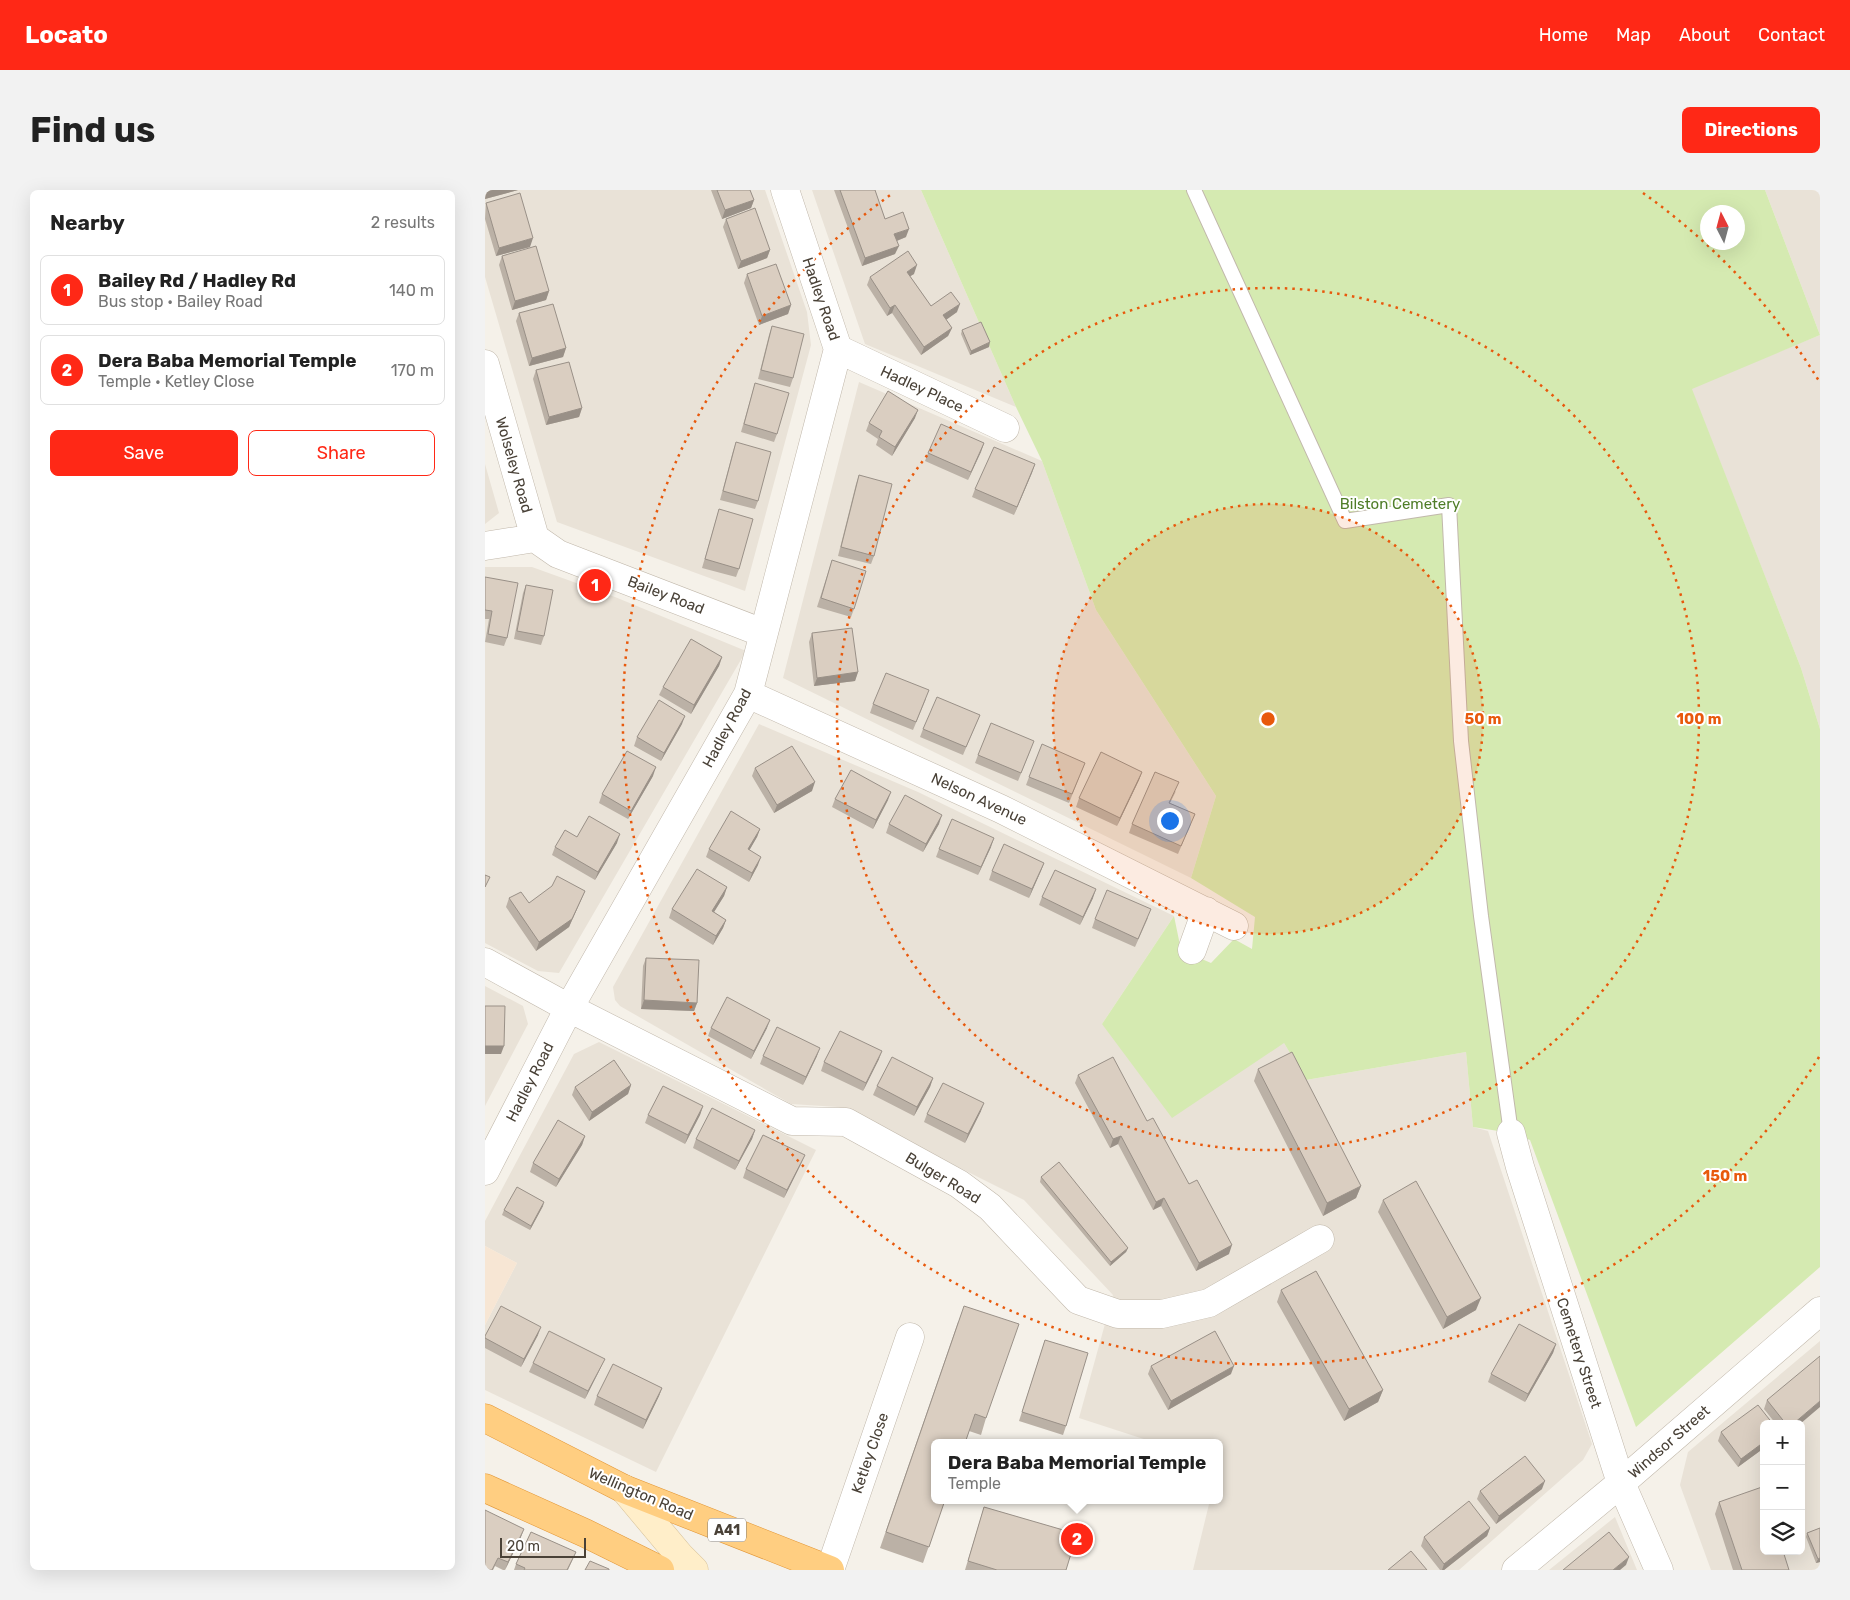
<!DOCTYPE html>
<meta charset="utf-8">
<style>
:root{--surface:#fff;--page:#f2f2f2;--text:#222;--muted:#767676;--line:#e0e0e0;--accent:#ff2816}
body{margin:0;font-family:Rubik,sans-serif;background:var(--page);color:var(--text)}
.controls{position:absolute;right:15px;bottom:15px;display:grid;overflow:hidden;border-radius:8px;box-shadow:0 5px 20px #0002}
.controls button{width:45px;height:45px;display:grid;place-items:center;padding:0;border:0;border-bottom:1px solid var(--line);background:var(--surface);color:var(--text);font:25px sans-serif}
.compass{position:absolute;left:1215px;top:15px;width:45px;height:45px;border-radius:50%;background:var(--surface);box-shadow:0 5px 20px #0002;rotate:354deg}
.scale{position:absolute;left:15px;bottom:12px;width:86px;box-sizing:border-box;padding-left:5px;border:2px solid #494137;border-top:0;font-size:14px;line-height:18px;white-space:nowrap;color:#494137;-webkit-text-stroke:4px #fff;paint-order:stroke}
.you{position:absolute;left:684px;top:630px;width:18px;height:18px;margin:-12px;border:4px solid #fff;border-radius:50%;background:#1a73e8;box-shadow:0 0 0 8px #1a73e833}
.badge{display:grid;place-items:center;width:32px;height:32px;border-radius:50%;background:var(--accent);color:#fff;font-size:16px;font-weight:700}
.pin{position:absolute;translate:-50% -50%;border:2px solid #fff;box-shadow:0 1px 5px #0006}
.popup{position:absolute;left:446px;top:1249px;width:292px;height:65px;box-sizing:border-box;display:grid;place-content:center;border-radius:8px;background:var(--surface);filter:drop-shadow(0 1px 4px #0005);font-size:16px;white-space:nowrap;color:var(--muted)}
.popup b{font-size:19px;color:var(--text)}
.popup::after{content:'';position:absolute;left:50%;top:100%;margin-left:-10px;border:10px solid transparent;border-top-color:var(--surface)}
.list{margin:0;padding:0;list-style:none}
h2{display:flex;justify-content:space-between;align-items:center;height:65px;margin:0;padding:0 20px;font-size:21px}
h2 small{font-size:16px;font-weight:400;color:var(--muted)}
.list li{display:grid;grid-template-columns:32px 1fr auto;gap:15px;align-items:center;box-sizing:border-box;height:70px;margin:0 10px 10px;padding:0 10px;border:1px solid var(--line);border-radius:8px}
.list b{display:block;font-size:19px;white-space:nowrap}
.list p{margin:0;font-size:16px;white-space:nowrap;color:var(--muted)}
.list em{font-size:16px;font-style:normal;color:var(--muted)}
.actions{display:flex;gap:10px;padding:15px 20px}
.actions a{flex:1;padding:11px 0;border:1px solid var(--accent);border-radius:8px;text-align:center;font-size:18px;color:var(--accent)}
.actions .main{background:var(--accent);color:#fff}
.icon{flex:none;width:28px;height:28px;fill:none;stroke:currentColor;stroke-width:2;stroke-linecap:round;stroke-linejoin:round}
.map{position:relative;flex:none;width:1335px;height:1380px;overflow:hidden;border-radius:8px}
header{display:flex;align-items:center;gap:30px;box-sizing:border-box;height:70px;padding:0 25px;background:var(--accent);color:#fff}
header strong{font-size:24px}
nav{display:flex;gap:28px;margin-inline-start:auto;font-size:18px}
.intro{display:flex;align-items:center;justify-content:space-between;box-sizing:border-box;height:120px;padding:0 30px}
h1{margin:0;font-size:35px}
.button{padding:12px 22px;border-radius:8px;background:var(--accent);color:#fff;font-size:18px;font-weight:700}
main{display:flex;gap:30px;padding:0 30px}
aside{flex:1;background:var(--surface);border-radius:8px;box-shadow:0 5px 20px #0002}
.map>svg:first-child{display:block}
.residential{fill:#e9e2d7;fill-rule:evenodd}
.commercial{fill:#f7e6d4}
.green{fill:#d5eab1;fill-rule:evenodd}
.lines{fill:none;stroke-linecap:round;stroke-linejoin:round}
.service-casing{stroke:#c1b8ab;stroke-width:16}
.minor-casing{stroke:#c1b8ab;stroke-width:29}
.secondary-casing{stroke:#d6c198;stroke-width:29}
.trunk-casing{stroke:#e29636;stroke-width:29}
.service{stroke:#fff;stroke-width:14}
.minor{stroke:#fff;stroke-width:28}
.secondary{stroke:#ffeec9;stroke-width:28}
.trunk{stroke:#ffce81;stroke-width:28}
.wall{fill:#bbb1a6}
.shaded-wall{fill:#999087}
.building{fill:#dacec1;stroke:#999087}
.ring{fill:none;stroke:#e8590c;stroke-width:2.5;stroke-dasharray:2.5 5}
.labels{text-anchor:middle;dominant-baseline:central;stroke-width:4;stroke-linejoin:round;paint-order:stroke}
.shield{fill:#fff;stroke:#807a73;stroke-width:1}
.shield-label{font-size:14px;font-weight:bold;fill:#494137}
.street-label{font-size:15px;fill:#494137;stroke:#fff}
.park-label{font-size:15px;fill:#4f7d28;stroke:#fff}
.centre{fill:#e8590c;stroke:#fff;stroke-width:2.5}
.ring-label{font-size:15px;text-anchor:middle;font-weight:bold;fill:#e8590c;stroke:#fff;stroke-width:4;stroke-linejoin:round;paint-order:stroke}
</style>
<header>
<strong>Locato</strong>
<nav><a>Home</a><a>Map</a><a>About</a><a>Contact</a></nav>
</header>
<div class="intro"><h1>Find us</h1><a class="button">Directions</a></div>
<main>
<aside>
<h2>Nearby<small>2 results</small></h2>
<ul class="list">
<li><span class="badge">1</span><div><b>Bailey Rd / Hadley Rd</b><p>Bus stop · Bailey Road</p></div><em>140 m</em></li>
<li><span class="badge">2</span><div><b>Dera Baba Memorial Temple</b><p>Temple · Ketley Close</p></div><em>170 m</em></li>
</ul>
<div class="actions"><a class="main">Save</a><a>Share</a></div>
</aside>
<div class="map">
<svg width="1335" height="1380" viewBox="0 0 1335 1380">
<rect width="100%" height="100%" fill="#f5f1e9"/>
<path class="residential" d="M0,0H280L322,122L326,155L260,401L72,332L0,87Z
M327,0H436L531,217L380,154Z
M1280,0H1335V539L1316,478L1206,198L1335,145Z
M374,192L557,271L611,420L731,606L706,688L298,488Z
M0,274L14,323L0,334Z
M0,377H47L130,407L261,461L74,783L53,781L0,753Z
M274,534L433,602L689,726L617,834L799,853L821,890L981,862L988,937L1003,941L1107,1254L1098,1270L974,1380H708L725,1310H734V1253H671L594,1228L628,1105L539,1010L353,917L306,914L135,816L130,810L128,797Z
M0,796L38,816L43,834L0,916Z
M114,852L331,960L171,1282L0,1200V1135L32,1073L0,1056V1031L89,864Z
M1335,1151V1380H1226L1195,1295L1203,1262ZM1279,1234H1316V1361H1279Z
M1130,1327L1152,1380H1064Z"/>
<path class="commercial" d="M0,1056L32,1073L0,1135Z"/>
<path class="green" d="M436,0H1280L1335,145L1207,199L1316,478L1335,539V1077L1151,1237L1045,950L1026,943L988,937L981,862L821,890L799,853L687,928L617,834L689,726L696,760L726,773L749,749L767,759L770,727L706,688L731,606L611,420L557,271L531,217ZM1222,22H1252V52H1222Z"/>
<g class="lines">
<defs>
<path id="service" d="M709,0L860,331L964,315L976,551L996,726L1026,943"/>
<path id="minor" d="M353,159L520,238
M0,174L50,348
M0,356L50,348L73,364L278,443
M263,504L516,619L749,736
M707,760L721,721
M0,772L84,818L307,931L361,932L474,994L505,1017L593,1110L633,1124H677L724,1113L835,1049
M1026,943L1035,977L1136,1293L1174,1380
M0,981L84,818L263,504L353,159L300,0
M345,1380L425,1147
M1031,1380L1136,1293L1335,1121"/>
<path id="secondary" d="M139,1299L195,1366L209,1380"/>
<path id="trunk" d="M0,1228L139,1299L345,1380
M0,1298L100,1343L175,1380"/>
</defs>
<use href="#service" class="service-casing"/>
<use href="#minor" class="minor-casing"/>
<use href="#secondary" class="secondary-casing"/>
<use href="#trunk" class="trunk-casing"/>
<use href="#service" class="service"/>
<use href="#minor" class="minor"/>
<use href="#secondary" class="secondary"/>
<use href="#trunk" class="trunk"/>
</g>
<path class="wall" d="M0,0H33L0,9Z
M226,0H265L269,10L266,18L237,29Z
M349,0H390L400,29L421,47L412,51L410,64L377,76Z
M1,13L45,57L11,66L0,29Z
M241,29L285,60L282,68L253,79L238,37Z
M17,66L64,101L61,110L27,120L14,75Z
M262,84L306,115L303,124L274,135L259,93Z
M429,84L425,86L446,116L472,122L461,130L467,138L463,146L436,165L407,123L402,126L382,95L385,87Z
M34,123L81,158L78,167L44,176L31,131Z
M287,136L308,188L305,197L273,189L284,145Z
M477,140L504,157L485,165L476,144Z
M51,180L97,218L94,227L61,235L48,189Z
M270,193L292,244L289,252L256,242Z
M430,228L407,266L391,255L393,249L381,241L384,233Z
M251,252L273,311L270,319L235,310L248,261Z
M499,253L483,290L440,271L443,263Z
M550,274L529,325L487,307L490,299Z
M374,285L389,366L386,374L353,366L371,294Z
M234,319L254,379L251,387L217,378Z
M347,370L369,419L366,427L332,417Z
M0,387L22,448L19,456L0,452L4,429H0Z
M41,395L59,446L56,455L29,449L38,403Z
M327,443L373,482L370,491L329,496L324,452Z
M237,467L234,476L206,524L174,505L178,497Z
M441,509L428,540L385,523L388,514Z
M495,525L478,565L435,547L438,539Z
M197,534L176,571L149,556L152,547Z
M546,559L533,591L490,573L493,565Z
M600,573L584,613L541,595L544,587Z
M270,578L327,601L289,623L267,586Z
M657,582L654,590L632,636L591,617L594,608Z
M168,586L143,629L114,613L117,604Z
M691,601L685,613L710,624L693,664L644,643L647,634Z
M350,609L403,610L388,639L347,617Z
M404,634H454L438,662L401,643Z
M275,639L272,647L264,660L273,675L264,692L221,667L224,659Z
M92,647L132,653L110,690L67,665L70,657Z
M506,657L493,685L451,667L454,659Z
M559,673L544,708L504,690L507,681Z
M242,697L239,706L229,722L241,730L238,738L228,755L184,728L187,719Z
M100,701L84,737L51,761L21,717L24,708L44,713Z
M557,707L608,708L595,735L554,715Z
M663,728L650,757L607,738L610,729Z
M161,768L212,813L209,821L156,819L158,776Z
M226,838H282L266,869L223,846Z
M278,866H332L318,895L275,874Z
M394,869L378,901L336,881L339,872Z
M773,879L876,996L871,1008L838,1026L769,891Z
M593,885L662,931L704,994L744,1064L711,1081L676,1016L668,1020L633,954L625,958L590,893Z
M448,888L445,897L429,926L388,905L392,896Z
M146,895L143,904L104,931L87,905L90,897Z
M218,916L215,925L200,954L160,933L163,925Z
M496,921L480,953L439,932L442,924Z
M270,940L267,949L250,980L208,958L211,949Z
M100,946L97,955L71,997L45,982L48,973Z
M316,974L299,1008L258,988L261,979Z
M556,987L643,1058L641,1062L625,1076L555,992Z
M898,1010L991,1120L958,1139L893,1022Z
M58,1016L45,1040L17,1025L19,1020Z
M796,1100L898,1200L893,1212L859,1231L792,1112Z
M473,1132L501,1228L496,1245L484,1241L438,1373L395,1358Z
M53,1145L36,1177L0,1158V1146Z
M560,1150L581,1236L578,1245L534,1231Z
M1071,1154L1068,1163L1040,1212L1003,1192L1006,1184Z
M48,1173L116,1177L100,1209L44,1182Z
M666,1176L746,1184L683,1220L663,1184Z
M177,1198L174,1206L158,1239L109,1215L112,1206Z
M1282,1210L1315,1234H1291L1279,1219Z
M1279,1234V1258L1253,1277L1233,1251L1236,1242Z
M1057,1299L1011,1334L992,1309L995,1301Z
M1234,1312L1304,1380H1248L1230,1324Z
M499,1317L581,1380H480Z
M1005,1338L1002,1346L959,1380H955L936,1356L939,1347Z
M1335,1338V1372L1331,1373L1321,1347L1322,1343Z
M36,1347L20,1380H18L10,1376L8,1380H0Z
M91,1362L83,1380H29L31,1374Z"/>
<path class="shaded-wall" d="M6,0H33L0,9L2,1Z
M269,10L266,18L237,29L240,20Z
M424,39L421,47L406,53L409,44Z
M48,48L45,57L11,66L14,58Z
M414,56L410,64L377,76L380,68Z
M285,60L282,68L253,79L256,71Z
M432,75L429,84L419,90L422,82Z
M64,101L61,110L27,120L30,111Z
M475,114L472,122L455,134L458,125Z
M306,115L303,124L274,135L277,126Z
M410,115L407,123L402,126L405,118Z
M467,138L463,146L436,165L439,157Z
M505,152L504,157L485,165L486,161Z
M81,158L78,167L44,176L47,168Z
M97,218L94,227L61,235L64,227Z
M433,220L430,228L407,266L410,257Z
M499,253L496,262L483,290L486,282Z
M550,274L547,283L529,325L532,317Z
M237,467L234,476L206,524L209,515Z
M373,482L370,491L329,496L332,488Z
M200,526L197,534L176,571L179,563Z
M171,577L168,586L143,629L146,621Z
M657,582L654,590L632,636L635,628Z
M330,592L327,601L289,623L292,615Z
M406,602L403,610L388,639L391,630Z
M457,625L454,634L438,662L441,654Z
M275,639L272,647L260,668L263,659Z
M135,644L132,653L110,690L113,682Z
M509,648L506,657L493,685L496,677Z
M276,667L273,675L264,692L267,683Z
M559,673L556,681L544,708L547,699Z
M242,697L239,706L224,730L227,721Z
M611,699L608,708L595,735L598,727Z
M100,701L84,737L51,761L54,752Z
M241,730L238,738L228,755L231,746Z
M159,810L212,813L209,821L156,819Z
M285,830L282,838L266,869L269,861Z
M0,856H19L16,864H0Z
M335,858L332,866L318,895L321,887Z
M397,861L394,869L378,901L381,893Z
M448,888L445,897L429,926L432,917Z
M146,895L143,904L104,931L107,922Z
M499,913L496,921L480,953L483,944Z
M218,916L215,925L200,954L203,945Z
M270,940L267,949L250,980L254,971Z
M100,946L97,955L71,997L74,989Z
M636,946L633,954L625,958L628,949Z
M320,965L316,974L299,1008L302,1000Z
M876,996L871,1008L838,1026L842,1013Z
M679,1008L676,1016L668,1020L671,1012Z
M59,1012L58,1016L45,1040L46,1036Z
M747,1055L744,1064L711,1081L714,1073Z
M643,1058L641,1062L625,1076L626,1072Z
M996,1108L991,1120L958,1139L962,1127Z
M56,1137L53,1145L36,1177L39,1169Z
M1071,1154L1068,1163L1040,1212L1043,1204Z
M120,1169L100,1209L103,1201Z
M749,1176L746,1184L683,1220L686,1211Z
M177,1198L174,1206L158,1239L161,1230Z
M898,1200L893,1212L859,1231L864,1219Z
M1335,1211V1217L1315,1234H1308Z
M1279,1252V1258L1253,1277L1256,1269Z
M1060,1291L1057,1299L1011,1334L1014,1326Z
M1005,1338L1002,1346L959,1380H957L959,1374Z
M39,1339L36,1347L20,1380L23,1372Z
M1144,1367L1141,1375L1135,1380H1128Z
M1335,1368V1372L1331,1373L1333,1369Z"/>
<path class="building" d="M232,0H265L269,10L240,20Z
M355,0H390L400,29L418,22L424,39L409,44L414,56L380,68Z
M35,3L48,48L14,58L1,13Z
M270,18L285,60L256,71L241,29Z
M51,56L64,101L30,111L17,66Z
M423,61L432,75L422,82L446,116L466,102L475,114L458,125L467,138L439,157L410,115L405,118L385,87Z
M291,74L306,115L277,126L262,84Z
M68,114L81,158L47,168L34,123Z
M496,132L505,152L486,161L477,140Z
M287,136L319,144L308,188L276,180Z
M84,172L97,218L64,227L51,180Z
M270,193L304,203L292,244L259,234Z
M403,201L433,220L410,257L394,247L397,241L384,233Z
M456,234L499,253L486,282L443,263Z
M251,252L286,262L273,311L238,301Z
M509,257L550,274L532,317L490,299Z
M374,285L407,294L389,366L356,357Z
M234,319L268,329L254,379L220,369Z
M347,370L381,381L369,419L336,408Z
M0,387L33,393L22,448L3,444L7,421L0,420Z
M41,395L68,400L59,446L32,441Z
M367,438L373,482L332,488L327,443Z
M206,449L237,467L209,515L178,497Z
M401,483L444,500L431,532L388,514Z
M452,507L495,525L481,557L438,539Z
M174,510L200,526L179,563L152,547Z
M506,533L549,551L536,583L493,565Z
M557,554L600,573L587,604L544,587Z
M307,556L330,592L292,615L270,578Z
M142,561L171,577L146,621L117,604Z
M616,562L657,582L635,628L594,608Z
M366,580L406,602L391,630L350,609Z
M670,582L694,592L684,613L710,624L696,656L647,634Z
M420,605L457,625L441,654L404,634Z
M246,621L275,639L263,659L276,667L267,683L224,659Z
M104,626L135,644L113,682L70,657L80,640L92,647Z
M467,629L509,648L496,677L454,659Z
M519,654L559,673L547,699L507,681Z
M212,679L242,697L227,721L241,730L231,746L187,719Z
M570,680L611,699L598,727L557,707Z
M0,685L5,687L0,697Z
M72,686L100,701L87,729L54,752L24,708L36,702L44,713L67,696Z
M622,700L666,719L653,749L610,729Z
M161,768L214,770L212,813L159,810Z
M242,807L285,830L269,861L226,838Z
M0,816H20L19,856H0Z
M292,837L335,858L321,887L278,866Z
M355,841L397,861L381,893L339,872Z
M807,862L876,996L842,1013L773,879Z
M407,867L448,888L432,917L392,896Z
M628,867L662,931L668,928L704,994L712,990L747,1055L714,1073L679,1008L671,1012L636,946L628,949L593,885Z
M129,870L146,895L107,922L90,897Z
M458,893L499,913L483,944L442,924Z
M178,896L218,916L203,945L163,925Z
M227,918L270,940L254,971L211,949Z
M73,930L100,946L74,989L48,973Z
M278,945L320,965L302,1000L261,979Z
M574,972L643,1058L626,1072L556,987Z
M931,991L996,1108L962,1127L898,1010Z
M32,997L59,1012L46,1036L19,1020Z
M831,1081L898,1200L864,1219L796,1100Z
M16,1116L56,1137L39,1169L0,1148V1146Z
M479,1116L534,1134L501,1228L490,1224L480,1253H450V1310H460L444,1357L401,1342Z
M1034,1134L1071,1154L1043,1204L1006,1184Z
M64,1141L120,1169L103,1201L48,1173Z
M730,1141L749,1176L686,1211L666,1176Z
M560,1150L603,1163L581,1236L537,1222Z
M1335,1166V1211L1308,1234H1301L1282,1210Z
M128,1174L177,1198L161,1230L112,1206Z
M1273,1215L1288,1234H1279V1252L1256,1269L1236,1242Z
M1040,1266L1060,1291L1014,1326L995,1301Z
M1277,1297L1279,1304V1361H1298L1304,1380H1257L1234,1312Z
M984,1311L1005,1338L959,1374L939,1347Z
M499,1317L592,1344L581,1380H512L483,1371Z
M0,1320L39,1339L23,1372L13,1368L7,1380H0Z
M1335,1338V1368L1333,1369L1322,1343Z
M46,1342L91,1362L82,1380H39L40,1378L31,1374Z
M1124,1342L1144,1367L1128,1380H1078Z
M926,1361L942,1380H903Z
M105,1371L124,1379V1380H100Z"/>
<circle cx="783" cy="529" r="215" fill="#e8590c" fill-opacity=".12"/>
<g class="ring">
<circle cx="783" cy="529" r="215"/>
<circle cx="783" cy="529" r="431"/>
<path d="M1334 867A646 646 0 1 1 408 3M1158 3A646 646 0 0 1 1334 191"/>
</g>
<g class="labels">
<rect class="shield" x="223" y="1328.5" width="38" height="23" rx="4"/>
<g class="shield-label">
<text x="242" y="1340">A41</text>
</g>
<g class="street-label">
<text transform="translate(336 109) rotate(71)">Hadley Road</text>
<text transform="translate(437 199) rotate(25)">Hadley Place</text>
<text transform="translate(29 275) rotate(74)">Wolseley Road</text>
<text transform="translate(181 405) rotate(21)">Bailey Road</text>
<text transform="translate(242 538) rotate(-62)">Hadley Road</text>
<text transform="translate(494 609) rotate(25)">Nelson Avenue</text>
<text transform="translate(45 892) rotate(-63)">Hadley Road</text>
<text transform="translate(458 988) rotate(31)">Bulger Road</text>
<text transform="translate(1094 1163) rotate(72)">Cemetery Street</text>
<text transform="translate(1184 1252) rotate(-41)">Windsor Street</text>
<text transform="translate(385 1263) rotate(-71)">Ketley Close</text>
<text transform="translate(156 1304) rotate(23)">Wellington Road</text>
</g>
<g class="park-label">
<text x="915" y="314">Bilston Cemetery</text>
</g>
</g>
<circle cx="783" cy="529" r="8" class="centre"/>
<g class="ring-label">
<text x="998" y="534">50 m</text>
<text x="1214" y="534">100 m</text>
<text x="1240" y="991">150 m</text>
</g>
</svg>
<div class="controls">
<button>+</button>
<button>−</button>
<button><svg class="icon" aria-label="layers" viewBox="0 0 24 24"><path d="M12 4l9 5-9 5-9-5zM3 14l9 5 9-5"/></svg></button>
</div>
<svg class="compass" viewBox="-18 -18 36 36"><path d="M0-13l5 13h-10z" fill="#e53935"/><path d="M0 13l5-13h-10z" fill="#767676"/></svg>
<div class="scale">20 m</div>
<div class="you"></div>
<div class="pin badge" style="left:110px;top:395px">1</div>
<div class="pin badge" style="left:592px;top:1349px">2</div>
<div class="popup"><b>Dera Baba Memorial Temple</b>Temple</div>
</div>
</main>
